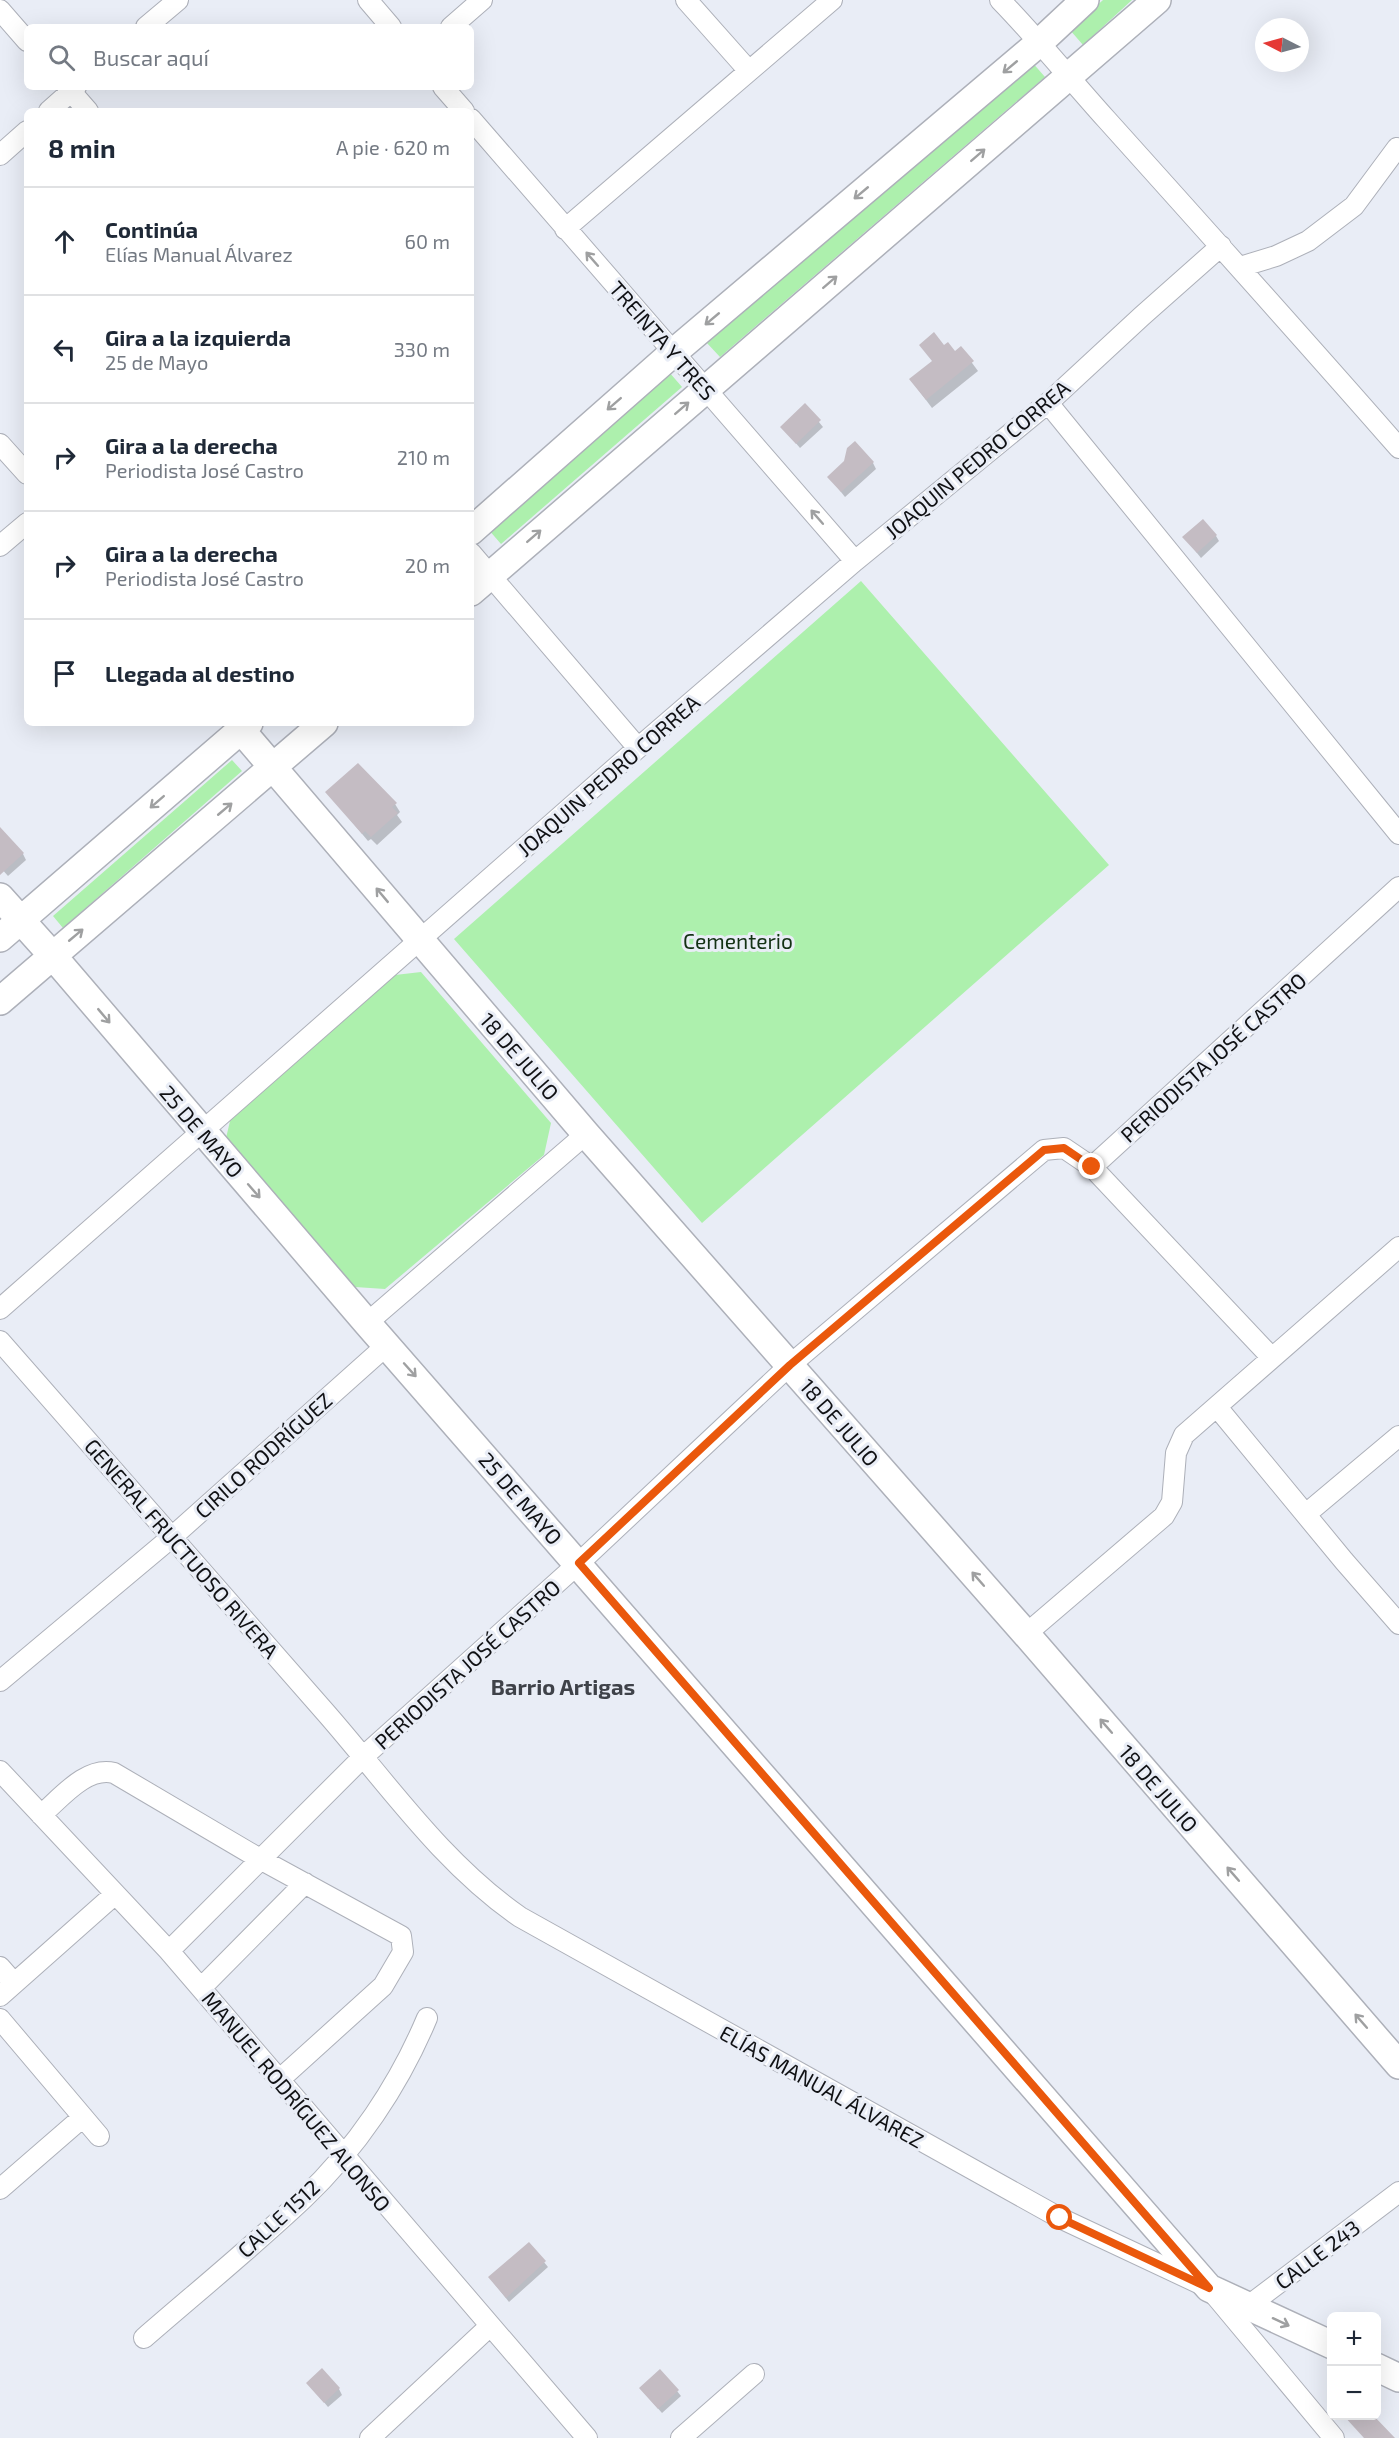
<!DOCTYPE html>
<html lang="es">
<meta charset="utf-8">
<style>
:root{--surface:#fff;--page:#f6f6f7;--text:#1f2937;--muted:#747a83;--line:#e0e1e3}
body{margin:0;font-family:"Exo 2",sans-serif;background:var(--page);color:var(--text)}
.controls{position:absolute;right:18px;bottom:18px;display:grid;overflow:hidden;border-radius:9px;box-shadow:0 6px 24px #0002}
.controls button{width:54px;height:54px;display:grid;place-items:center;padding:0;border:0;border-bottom:2px solid var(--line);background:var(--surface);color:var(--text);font:30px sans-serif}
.compass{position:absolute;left:1255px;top:18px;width:54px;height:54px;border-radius:50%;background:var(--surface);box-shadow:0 6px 24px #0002;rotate:276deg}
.stop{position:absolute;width:18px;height:18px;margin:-14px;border:4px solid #ea580c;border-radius:50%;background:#fff}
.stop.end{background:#ea580c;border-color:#fff;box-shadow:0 2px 6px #0008}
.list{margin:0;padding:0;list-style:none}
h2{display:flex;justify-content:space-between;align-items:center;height:78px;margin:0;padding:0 24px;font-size:26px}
h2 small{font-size:20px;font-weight:400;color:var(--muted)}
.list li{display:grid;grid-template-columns:39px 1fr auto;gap:18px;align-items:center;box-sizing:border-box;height:108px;padding:0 24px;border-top:2px solid var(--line)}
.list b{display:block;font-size:22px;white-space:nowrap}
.list p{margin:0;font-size:20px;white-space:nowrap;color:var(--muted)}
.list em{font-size:20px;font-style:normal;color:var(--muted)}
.icon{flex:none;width:33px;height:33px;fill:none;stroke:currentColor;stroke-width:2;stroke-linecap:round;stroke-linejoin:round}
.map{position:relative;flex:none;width:1399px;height:2438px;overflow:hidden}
.search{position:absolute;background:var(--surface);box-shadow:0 6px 24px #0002;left:24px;top:24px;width:450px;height:66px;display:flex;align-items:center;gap:15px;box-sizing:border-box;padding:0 21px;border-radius:9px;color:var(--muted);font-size:22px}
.panel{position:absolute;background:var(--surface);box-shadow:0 6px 24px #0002;left:24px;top:108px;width:450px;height:618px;border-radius:9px}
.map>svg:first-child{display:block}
.green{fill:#adf0ad}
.shadow{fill:#0003}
.building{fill:#c4bcc3}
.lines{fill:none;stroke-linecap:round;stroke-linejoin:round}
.street-casing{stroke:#adb0b9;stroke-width:22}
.secondary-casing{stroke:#adb0b9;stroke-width:30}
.street{stroke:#fff;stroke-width:20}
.secondary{stroke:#fff;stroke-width:27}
.oneway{stroke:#9fa0a1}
.route{stroke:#ea580c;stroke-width:8}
.labels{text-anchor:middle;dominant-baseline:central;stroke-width:6;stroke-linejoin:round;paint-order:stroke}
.street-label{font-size:21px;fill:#101114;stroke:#e9edf6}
.park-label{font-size:21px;fill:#133114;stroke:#e9edf6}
.neighbourhood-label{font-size:22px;font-weight:bold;fill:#3f4249;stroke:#e9edf6}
</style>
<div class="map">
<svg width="1399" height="2438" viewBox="0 0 1399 2438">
<rect width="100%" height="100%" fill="#e9edf6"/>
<path class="green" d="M1103,0H1132L1083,45L1070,30Z
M1031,61L1045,77L720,357L706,342Z
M669,372L682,387L501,544L488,529Z
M861,581L1109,865L702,1223L454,939Z
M232,760L242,771L63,928L53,916Z
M421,972L551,1123L544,1155L385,1289L355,1287L226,1138L231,1117L395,975Z"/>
<path class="shadow" d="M944,348L955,353L961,348L978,371L932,408L911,380L933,362Z
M805,405L823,427L800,448L782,427Z
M846,462L873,463L876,469L845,497L829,477Z
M1216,536L1219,541L1201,558L1184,537Z
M327,792L395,804L400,812L397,815L402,822L377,845L371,839L368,841Z
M0,836L23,854L26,860L8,876L0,867Z
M529,2244L548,2267L509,2302L493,2282Z
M308,2383L339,2389L342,2395L328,2407Z
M641,2389L677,2391L681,2396L662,2413Z"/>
<path class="building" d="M934,332L944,345L948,342L955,351L961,346L974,361L926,400L909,379L932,361L919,345Z
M805,403L821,420L796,444L780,427Z
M855,441L874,462L841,492L827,477L844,461L847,448Z
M1203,519L1217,535L1197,553L1182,537Z
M358,763L397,803L392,807L398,813L371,837L365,831L362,834L325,792Z
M0,827L24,853L0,875Z
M529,2242L546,2261L506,2298L488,2277Z
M322,2368L340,2388L324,2403L306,2383Z
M660,2369L679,2390L658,2409L639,2388Z
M1343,2415H1373L1395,2438H1364Z"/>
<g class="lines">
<defs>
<path id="street" d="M368,0L391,27
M686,0L749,71
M1000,0C1037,38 1070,79 1106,119C1204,228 1302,337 1399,448
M0,10L27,41
M146,27L178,0
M451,27L482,0
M67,87L88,111
M443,87L464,111
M49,111L76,87
M471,119L855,561
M0,155L27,131
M565,229L832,0
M1240,267L1276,256L1308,241L1354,206L1397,148
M1048,403L1399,834
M0,444L27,474
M0,546L27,523
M471,553L638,748
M1092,1167L1399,887
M0,1309L638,748L855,561L1048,403L1142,316L1221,246
M367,1323L586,1134
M0,1341C109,1465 218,1589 326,1713C388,1784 442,1863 520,1917L1060,2218L1209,2288L1334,2438
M1217,1407L1344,1561L1399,1624
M1306,1514L1399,1436
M1026,1634L1164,1516L1172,1502L1176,1453L1184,1435L1399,1247
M0,1681L172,1537L387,1345
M0,1771L169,1951L587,2438
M41,1815C61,1798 86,1766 114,1773L260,1859L401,1936L403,1952L383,1986L279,2080
M169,1951L364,1756L579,1563L790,1365L1044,1150L1064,1148L1092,1167L1272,1358
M0,1967L14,1983
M201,1988L305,1883
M0,1996L114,1895
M0,2019L99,2136
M0,2189L83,2117
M1239,2313L1399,2192
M144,2338C197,2292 252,2247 303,2199C356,2149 399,2085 427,2018
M370,2438L490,2326
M681,2438L754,2374"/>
<path id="secondary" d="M471,531L674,352L1040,42L1085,0
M471,592L1157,0
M241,730L586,1134L1026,1634L1399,2065
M0,897L52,955L367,1323L1209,2288L1332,2345
M0,938L249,723
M0,1001L324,723
M1376,2367L1399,2378"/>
</defs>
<use href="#street" class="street-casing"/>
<use href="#secondary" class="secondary-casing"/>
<use href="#street" class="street"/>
<use href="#secondary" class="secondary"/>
</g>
<defs><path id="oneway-shaft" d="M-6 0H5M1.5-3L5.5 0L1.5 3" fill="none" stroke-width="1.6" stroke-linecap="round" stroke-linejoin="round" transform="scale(1.5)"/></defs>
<g class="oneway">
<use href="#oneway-shaft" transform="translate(1010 67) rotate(140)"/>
<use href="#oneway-shaft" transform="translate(978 155) rotate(-41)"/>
<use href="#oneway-shaft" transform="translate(861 193) rotate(140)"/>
<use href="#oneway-shaft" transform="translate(592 259) rotate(-131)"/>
<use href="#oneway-shaft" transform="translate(830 282) rotate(-41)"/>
<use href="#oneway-shaft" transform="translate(712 319) rotate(140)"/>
<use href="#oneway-shaft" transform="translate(614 404) rotate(139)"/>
<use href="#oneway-shaft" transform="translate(682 408) rotate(-41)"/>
<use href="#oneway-shaft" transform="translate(817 517) rotate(-131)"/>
<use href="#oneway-shaft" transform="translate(534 536) rotate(-41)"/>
<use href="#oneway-shaft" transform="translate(157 802) rotate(139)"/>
<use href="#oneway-shaft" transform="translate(225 809) rotate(-40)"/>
<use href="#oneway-shaft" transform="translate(382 895) rotate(-130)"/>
<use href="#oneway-shaft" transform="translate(76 935) rotate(-40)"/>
<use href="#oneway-shaft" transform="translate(104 1016) rotate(50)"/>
<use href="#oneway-shaft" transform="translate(254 1191) rotate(49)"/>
<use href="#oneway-shaft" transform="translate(410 1370) rotate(48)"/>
<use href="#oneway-shaft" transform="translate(978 1579) rotate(-131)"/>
<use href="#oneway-shaft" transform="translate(1106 1726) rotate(-131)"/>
<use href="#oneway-shaft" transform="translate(1233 1874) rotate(-131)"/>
<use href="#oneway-shaft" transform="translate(1361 2021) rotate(-131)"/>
<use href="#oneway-shaft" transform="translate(1281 2322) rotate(25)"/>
</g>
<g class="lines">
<path class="route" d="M1060,2218L1209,2288L579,1563L790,1365L1044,1150L1064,1148L1092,1167"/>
</g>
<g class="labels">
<g class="street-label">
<text transform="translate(663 340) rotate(49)">TREINTA Y TRES</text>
<text transform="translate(977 459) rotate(-40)">JOAQUIN PEDRO CORREA</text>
<text transform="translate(608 775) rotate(-41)">JOAQUIN PEDRO CORREA</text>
<text transform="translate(520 1056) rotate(49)">18 DE JULIO</text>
<text transform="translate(1213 1057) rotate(-42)">PERIODISTA JOSÉ CASTRO</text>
<text transform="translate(202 1131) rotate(49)">25 DE MAYO</text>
<text transform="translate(840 1422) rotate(49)">18 DE JULIO</text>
<text transform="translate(263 1455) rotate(-42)">CIRILO RODRÍGUEZ</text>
<text transform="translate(521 1498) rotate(49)">25 DE MAYO</text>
<text transform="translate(182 1548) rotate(49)">GENERAL FRUCTUOSO RIVERA</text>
<text transform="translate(467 1664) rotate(-42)">PERIODISTA JOSÉ CASTRO</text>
<text transform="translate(1159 1788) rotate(49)">18 DE JULIO</text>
<text transform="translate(822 2086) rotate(29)">ELÍAS MANUAL ÁLVAREZ</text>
<text transform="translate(297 2101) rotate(50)">MANUEL RODRÍGUEZ ALONSO</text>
<text transform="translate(278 2218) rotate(-43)">CALLE 1512</text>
<text transform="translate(1317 2254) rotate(-37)">CALLE 243</text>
</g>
<g class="park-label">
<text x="738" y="940">Cementerio</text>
</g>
<g class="neighbourhood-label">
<text x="563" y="1686">Barrio Artigas</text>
</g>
</g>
</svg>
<div class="controls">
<button>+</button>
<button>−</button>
</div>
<svg class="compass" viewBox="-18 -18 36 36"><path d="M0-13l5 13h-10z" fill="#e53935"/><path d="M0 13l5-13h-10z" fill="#747a83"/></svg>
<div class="stop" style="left:1060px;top:2218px"></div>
<div class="stop end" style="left:1092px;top:1167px"></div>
<div class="search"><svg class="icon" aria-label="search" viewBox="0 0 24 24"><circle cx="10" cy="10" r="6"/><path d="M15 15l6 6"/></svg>Buscar aquí</div>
<section class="panel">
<h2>8 min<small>A pie · 620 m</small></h2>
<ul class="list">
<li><svg class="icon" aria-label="ahead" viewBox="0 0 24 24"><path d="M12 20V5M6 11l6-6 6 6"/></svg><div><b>Continúa</b><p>Elías Manual Álvarez</p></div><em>60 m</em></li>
<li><svg class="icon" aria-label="left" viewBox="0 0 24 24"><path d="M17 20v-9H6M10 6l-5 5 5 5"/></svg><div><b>Gira a la izquierda</b><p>25 de Mayo</p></div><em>330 m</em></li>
<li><svg class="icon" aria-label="right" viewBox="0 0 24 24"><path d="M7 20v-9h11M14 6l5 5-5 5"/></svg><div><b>Gira a la derecha</b><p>Periodista José Castro</p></div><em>210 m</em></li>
<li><svg class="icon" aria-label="right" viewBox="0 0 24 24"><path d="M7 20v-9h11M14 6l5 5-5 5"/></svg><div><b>Gira a la derecha</b><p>Periodista José Castro</p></div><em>20 m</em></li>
<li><svg class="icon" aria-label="arrive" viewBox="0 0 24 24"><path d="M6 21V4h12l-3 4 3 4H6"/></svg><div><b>Llegada al destino</b></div></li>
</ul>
</section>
</div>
